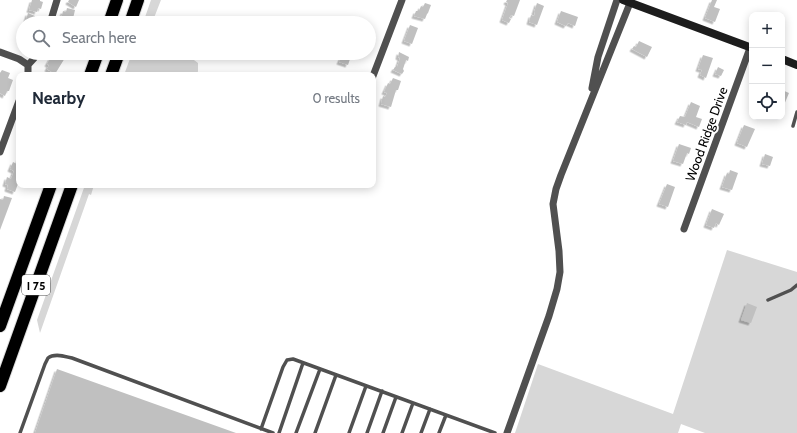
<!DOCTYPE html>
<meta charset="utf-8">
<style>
:root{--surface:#fff;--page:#f6f6f7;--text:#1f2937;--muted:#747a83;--line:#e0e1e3}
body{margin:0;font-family:Cabin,sans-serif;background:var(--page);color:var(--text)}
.controls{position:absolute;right:12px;top:12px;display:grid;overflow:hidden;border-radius:8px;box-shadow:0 2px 10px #0003}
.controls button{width:36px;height:36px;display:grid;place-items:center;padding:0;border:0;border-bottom:1px solid var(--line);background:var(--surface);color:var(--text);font:20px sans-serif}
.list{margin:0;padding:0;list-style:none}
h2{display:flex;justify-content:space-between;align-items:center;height:52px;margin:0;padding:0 16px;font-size:17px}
h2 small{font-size:13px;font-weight:400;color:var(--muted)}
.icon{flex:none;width:22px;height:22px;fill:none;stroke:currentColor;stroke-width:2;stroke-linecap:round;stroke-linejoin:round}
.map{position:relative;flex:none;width:797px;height:433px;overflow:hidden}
.search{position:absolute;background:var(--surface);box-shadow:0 2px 10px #0003;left:16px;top:16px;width:360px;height:44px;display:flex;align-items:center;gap:10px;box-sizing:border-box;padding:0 14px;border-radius:22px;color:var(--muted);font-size:15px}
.panel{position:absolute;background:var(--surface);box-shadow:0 2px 10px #0003;left:16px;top:72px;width:360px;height:116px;border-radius:8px}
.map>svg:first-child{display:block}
.green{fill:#d7d7d7}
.building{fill:#c0c0c0;filter:url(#shadow)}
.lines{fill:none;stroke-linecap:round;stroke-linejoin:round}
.highway-casing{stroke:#dbdbdb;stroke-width:14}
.lane{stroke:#505050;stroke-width:3.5}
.street{stroke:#505050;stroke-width:7}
.secondary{stroke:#1d1d1d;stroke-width:8}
.highway{stroke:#000;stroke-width:12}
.labels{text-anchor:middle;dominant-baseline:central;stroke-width:4;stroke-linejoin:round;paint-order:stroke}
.shield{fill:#fff;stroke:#4c4c4c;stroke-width:1}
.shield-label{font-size:12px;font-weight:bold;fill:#000}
.street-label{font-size:13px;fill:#000;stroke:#fff}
</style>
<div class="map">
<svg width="797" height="433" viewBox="0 0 797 433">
<defs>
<filter id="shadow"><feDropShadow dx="-2.5" dy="2.5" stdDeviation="0" flood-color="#0004"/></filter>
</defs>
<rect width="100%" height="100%" fill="#fff"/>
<path class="green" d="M151,0H161L152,23H143Z
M132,53H141V59L143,60L145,58L148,53H164C170,63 176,54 186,56C190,57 194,60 198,63V71L197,75H124Z
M85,185H94L91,195L89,194L40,333L37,320Z
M727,250L797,272V433H705L681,424L678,433H515L538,364L673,414Z"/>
<path class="building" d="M32,0H40V1L43,2L41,9L38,8L37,12L29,10Z
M69,0H79L76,7L68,2Z
M507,0H520L514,16L511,15L509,18L511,19L509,23L502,20L508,3L506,2Z
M712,0H717L714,7L720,9L715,22L705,18Z
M425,3L431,5L428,13L427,14L425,19L414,16L416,11H419L421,6L423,7Z
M537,3L544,6L537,25L529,22L531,15L534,16L535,13L534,12Z
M67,8L75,10L72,23H63L64,20L61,19L63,11L66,12Z
M561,11L578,17L575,26L568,23L566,26L557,22Z
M28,13L35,16L34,19L37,20L36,23H25Z
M410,25L418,28L412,44L404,41Z
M639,41L652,47L647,57L632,49L634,46L636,47Z
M399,52L409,57L408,61L406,60L403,69L404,71L402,74L393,70L395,67H397L400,58L398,57Z
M58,53H68L55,74L47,69L49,65L47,64L51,57L54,59Z
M343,53H352L348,65L339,62Z
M703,55L713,58L706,78L700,75L702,70L698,69Z
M718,67L724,70L721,76L715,74Z
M2,70L10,73L8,78L13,80L9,91H7L5,96L0,93V73Z
M393,78L401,81L398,90H396L391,107L381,104L383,96L385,97L387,93L384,92L388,83L390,84Z
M782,90L789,93L784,105L782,104Z
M691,102L700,106L696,117L702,119L699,127L687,122L686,125L677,122L680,116L685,117Z
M744,125L755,129L747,147L737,143Z
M679,144L691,148L689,154L687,153L683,164L673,161Z
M765,154L773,157L770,166L762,164Z
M19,158V181L15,192L7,189L8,185L5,184L7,177L11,179L14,171L10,169L13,162L17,164Z
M730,170L738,173L732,190L722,187L727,173L729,174Z
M667,184L675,187L668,207L659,204Z
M4,196L12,198L0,230V199L3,200Z
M712,209L724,214L719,225L716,223L714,228L706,225Z
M747,303L757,307L751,323L741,320Z
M57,369L236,433H35Z"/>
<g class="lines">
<defs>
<path id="highway" d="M109,23L117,0
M130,23L138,0
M90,75L98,53
M111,75L119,53
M0,326L51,185
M0,386L72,185"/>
</defs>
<use href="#highway" class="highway-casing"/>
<path class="lane" d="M793,126L797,112
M768,300L791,290L797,285
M261,429L283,367L287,360L293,359L495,433
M20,433L45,364C46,362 47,360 48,358C54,353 65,356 72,358L273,433
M279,433L303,363
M296,433L320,369
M315,433L336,375
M349,433L366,386
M367,433L382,391
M383,433L396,397
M402,433L413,403
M421,433L430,409
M439,433L446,415"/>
<path class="street" d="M50,23L57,0
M0,52L19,59L28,65
M28,65L39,53
M28,65V75
M373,76L402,0
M592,88L598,57L617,0
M0,152L19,101
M684,229L750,48
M507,433L549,316L557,289L560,272L559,251L553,204L556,189L561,175L630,3"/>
<path class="secondary" d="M623,0L752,48
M782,59L797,65"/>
<use href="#highway" class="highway"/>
</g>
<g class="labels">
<rect class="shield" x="22" y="275" width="28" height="20" rx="3"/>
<g class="shield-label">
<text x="36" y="285">I 75</text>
</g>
<g class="street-label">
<text transform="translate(706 134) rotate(-70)">Wood Ridge Drive</text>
</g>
</g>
</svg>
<div class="controls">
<button>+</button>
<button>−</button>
<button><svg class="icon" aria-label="locate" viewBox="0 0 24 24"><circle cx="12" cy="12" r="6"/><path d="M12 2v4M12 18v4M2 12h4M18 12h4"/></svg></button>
</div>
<div class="search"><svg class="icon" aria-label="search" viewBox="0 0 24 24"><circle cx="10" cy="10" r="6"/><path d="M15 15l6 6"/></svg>Search here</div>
<section class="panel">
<h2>Nearby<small>0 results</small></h2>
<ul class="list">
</ul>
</section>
</div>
